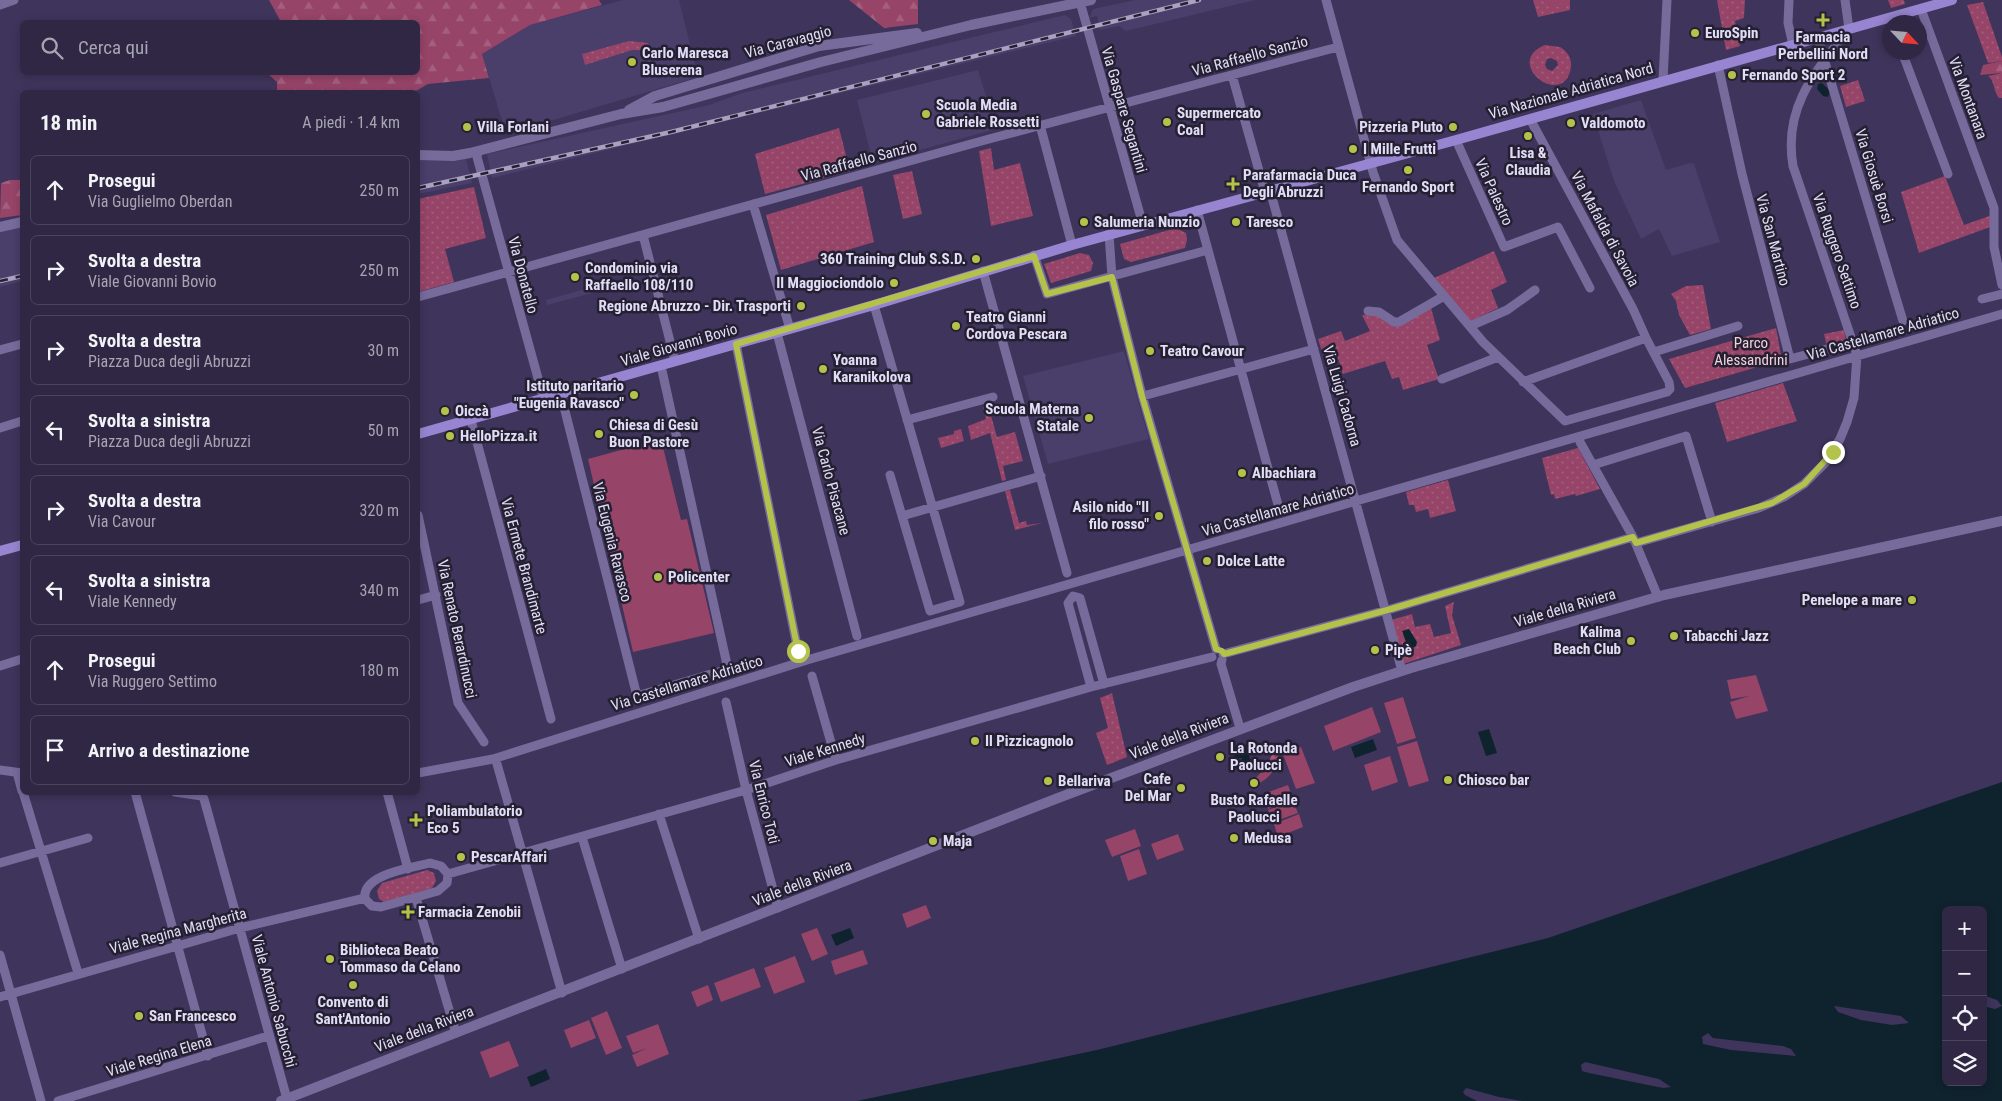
<!DOCTYPE html>
<html lang="it">
<meta charset="utf-8">
<style>
:root{--surface:#2f2744;--page:#3b334f;--text:#f1f3f6;--muted:#a7a5b2;--line:#4a445d}
body{margin:0;font-family:"Roboto Condensed",sans-serif;background:var(--page);color:var(--text)}
.controls{position:absolute;right:15px;bottom:15px;display:grid;overflow:hidden;border-radius:8px;box-shadow:0 2px 8px #0003}
.controls button{width:45px;height:45px;display:grid;place-items:center;padding:0;border:0;border-bottom:1px solid var(--line);background:var(--surface);color:var(--text);font:25px sans-serif}
.compass{position:absolute;left:1882px;top:15px;width:45px;height:45px;border-radius:50%;background:var(--surface);box-shadow:0 2px 8px #0003;rotate:116deg}
.stop{position:absolute;width:15px;height:15px;margin:-11px;border:4px solid #b5c24a;border-radius:50%;background:#fff}
.stop.end{background:#b5c24a;border-color:#fff;box-shadow:0 1px 5px #0008}
.list{margin:0;padding:0;list-style:none}
h2{display:flex;justify-content:space-between;align-items:center;height:65px;margin:0;padding:0 20px;font-size:21px}
h2 small{font-size:16px;font-weight:400;color:var(--muted)}
.list li{display:grid;grid-template-columns:32px 1fr auto;gap:15px;align-items:center;box-sizing:border-box;height:70px;margin:0 10px 10px;padding:0 10px;border:1px solid var(--line);border-radius:8px}
.list b{display:block;font-size:19px;white-space:nowrap}
.list p{margin:0;font-size:16px;white-space:nowrap;color:var(--muted)}
.list em{font-size:16px;font-style:normal;color:var(--muted)}
.icon{flex:none;width:28px;height:28px;fill:none;stroke:currentColor;stroke-width:2;stroke-linecap:round;stroke-linejoin:round}
.map{position:relative;flex:none;width:2002px;height:1101px;overflow:hidden}
.search{position:absolute;background:var(--surface);box-shadow:0 2px 8px #0003;left:20px;top:20px;width:400px;height:55px;display:flex;align-items:center;gap:12px;box-sizing:border-box;padding:0 18px;border-radius:8px;color:var(--muted);font-size:19px}
.panel{position:absolute;background:var(--surface);box-shadow:0 2px 8px #0003;left:20px;top:90px;width:400px;height:705px;border-radius:8px}
.map>svg:first-child{display:block}
.built{fill:#4a3e6b}
.green{fill:url(#green-dots);fill-rule:evenodd}
.forest{fill:url(#forest-firs)}
.pitch{fill:#964468}
.water{fill:#0f232e;fill-rule:evenodd}
.pier{fill:#3f345b}
.lines{fill:none;stroke-linecap:round;stroke-linejoin:round}
.minor{stroke:#776b9c;stroke-width:9}
.tertiary{stroke:#776b9c;stroke-width:10}
.secondary{stroke:#9885d1;stroke-width:10}
.rail-casing{stroke:#a8a1bf;stroke-width:4.5}
.rail{stroke:#242031;stroke-width:2.5;stroke-dasharray:8;stroke-linecap:butt}
.route{stroke:#b5c24a;stroke-width:6}
.poi-dot{fill:#b5c24a;stroke:#242031;stroke-width:2}
.labels{text-anchor:middle;dominant-baseline:central;stroke-width:5;stroke-linejoin:round;paint-order:stroke}
.poi-label{font-size:15px;font-weight:bold;fill:#e2ddf6;stroke:#242031;text-anchor:start}
.street-label{font-size:15px;fill:#e2ddf6;stroke:#242031}
.park-label{font-size:15px;fill:#f1d1dc;stroke:#242031}
</style>
<div class="map">
<svg width="2002" height="1101" viewBox="0 0 2002 1101">
<defs>
<pattern id="green-dots" width="8" height="8" patternUnits="userSpaceOnUse" patternTransform="scale(1.25)"><rect width="8" height="8" fill="#964468"/><path d="M2 2h.1M6 6h.1" fill="none" stroke="#a45f7e" stroke-width="1.8" stroke-linecap="round"/></pattern>
<pattern id="forest-firs" width="22" height="20" patternUnits="userSpaceOnUse" patternTransform="scale(1.25)"><rect width="22" height="20" fill="#964468"/><path d="M5 1l3.5 6h-7zM16 11l3.5 6h-7z" fill="#a45f7e"/></pattern>
</defs>
<rect width="100%" height="100%" fill="#3f345b"/>
<path class="built" d="M623,0H679L698,77L506,134L482,54L530,25Z
M1135,0H1255L1126,31L1119,26L1100,30L1097,16L1089,18L1093,9Z
M1065,15L1071,19L1076,36L492,178L487,154L709,105L742,93Z
M978,70L996,129L873,163L857,100Z
M1641,100L1666,170L1689,163L1694,164L1720,242L1672,256L1659,229L1641,239L1614,181L1593,114Z
M466,158L472,183L418,194V159Z
M22,227V281L0,287V232Z
M606,283L608,289L547,305L546,300Z
M1124,351L1149,439L1048,464L1023,376Z"/>
<path class="green" d="M1533,0H1570V10L1538,17Z
M1717,0H1745L1744,18L1735,21L1740,46L1726,50Z
M1888,0H1904L1905,4L1891,8Z
M1983,2L2002,57V61L1988,63L1967,5Z
M629,41L648,43L650,50H632L585,65L582,54Z
M1545,45L1560,47C1567,51 1572,58 1571,67C1565,111 1501,63 1545,45ZM1551,58L1557,61L1558,65L1552,71L1547,69L1545,65L1547,59Z
M2002,73V98H1999C1993,91 1995,81 1988,76Z
M1858,80L1865,101L1846,107L1840,86Z
M839,128L850,171L765,194L755,154Z
M991,148L994,170L1020,163L1033,216L991,226L979,151Z
M912,171L922,214L903,219L893,175Z
M1945,176L1964,225L1992,215L1990,227L1919,253L1901,192Z
M862,186L874,242L781,270L766,215Z
M474,187L486,238L445,249L454,282L418,292V199Z
M1176,228L1186,233L1187,240L1185,248L1131,262L1124,259L1120,244Z
M1494,251L1507,282L1491,290L1498,308L1469,322L1434,278Z
M1080,253L1089,255L1093,263L1091,271L1051,283L1044,264Z
M1703,285L1711,329L1690,335L1679,315L1676,301L1671,294L1686,286Z
M1431,308L1440,340L1427,345L1439,379L1403,390L1399,377L1392,379L1385,361L1343,374L1336,352L1323,355L1318,339L1341,331L1345,341L1370,331L1362,315H1378L1390,322Z
M1776,328L1782,360L1685,388L1669,359Z
M1844,330L1846,340L1829,345L1826,343L1824,334Z
M1783,383L1797,421L1727,442L1715,403Z
M988,405L997,437L1015,432L1023,461L1003,466L1006,480L1002,481L990,433L971,440L968,426L986,419L983,407Z
M961,429L964,441L941,448L938,438L954,434V431Z
M1578,448L1600,489L1576,496L1575,494L1555,499L1554,494L1551,495L1542,458Z
M1448,480L1456,511L1430,518L1428,509L1416,512L1414,505H1409L1406,492Z
M1010,490L1019,523L1026,521L1027,525L1042,523L1015,530L1005,491Z
M1454,602L1452,615L1461,645L1403,664L1391,620L1412,614L1415,627L1430,624L1434,637L1451,633L1445,606Z
M1112,693L1127,757L1107,765L1096,733L1108,728L1100,698Z
M427,870L434,873L436,881L432,888L384,902L379,899L377,891L382,883Z"/>
<path class="forest" d="M269,0H599L602,5L530,25L482,54L489,78L428,84L414,92H277V82L267,73L418,72V22H281Z
M849,0H918V24L884,28Z
M2002,61V73L1980,75L1983,65Z
M10,180H22V215L0,218L1,183Z
M1274,750H1278C1279,766 1271,778 1257,784L1254,780L1267,766Z"/>
<path class="pitch" d="M1548,0H1566V7L1548,6Z
M661,439L681,520L687,519L714,633L633,652L588,459Z
M1756,675L1768,711L1736,719L1730,702L1749,696L1731,699L1727,680Z
M1403,697L1416,738L1397,744L1384,703Z
M1372,707L1381,732L1333,751L1324,726Z
M1417,741L1429,781L1409,787L1397,747Z
M1301,747L1315,783L1296,789L1283,754Z
M1390,756L1398,782L1372,791L1364,765Z
M1288,785L1293,799L1268,809L1263,794Z
M1293,801L1298,813L1273,822L1268,810Z
M1299,814L1303,827L1278,837L1274,824Z
M1135,829L1141,846L1112,857L1105,840Z
M1178,834L1184,850L1157,860L1151,844Z
M1139,849L1147,874L1128,881L1120,856Z
M926,905L931,918L907,928L902,914Z
M817,928L828,954L812,961L801,934Z
M863,950L868,964L835,975L831,961Z
M795,956L805,982L774,994L764,968Z
M754,968L761,987L721,1002L714,983Z
M708,985L713,1000L697,1007L691,992Z
M607,1011L622,1048L606,1055L591,1018Z
M589,1020L596,1038L571,1048L564,1030Z
M658,1024L669,1054L637,1067L632,1055L647,1048L633,1053L626,1036Z
M509,1041L519,1066L490,1078L480,1052Z"/>
<path class="water" d="M1822,83L1830,91L1828,97L1823,96L1817,89L1818,84Z
M1409,629L1417,642L1416,646L1409,650L1402,631Z
M1489,729L1497,753L1486,756L1478,732Z
M1373,739L1377,750L1355,758L1351,747Z
M1248,744L1259,752L1249,755L1250,759L1259,762L1253,770L1245,772L1237,769L1242,758H1233L1239,747Z
M2002,782V1101H857L1097,1050L1548,938ZM1946,910H1983V1082H1946Z
M850,928L854,938L836,946L831,935Z
M546,1069L550,1079L531,1087L527,1077Z"/>
<path class="pier" d="M1983,995L1997,1000L2002,1006L1995,1009L1983,1006Z
M1834,1006L1901,1016L1909,1023L1892,1025L1861,1020L1838,1012Z
M1708,1033L1713,1038L1783,1046L1791,1049L1796,1056L1731,1050L1703,1044L1702,1037Z
M1585,1062L1659,1079L1671,1087L1663,1088L1589,1073L1582,1071L1581,1065Z
M1466,1088L1499,1097L1522,1101H1477L1465,1095L1463,1092Z"/>
<g class="lines">
<path class="minor" d="M1326,0L1373,172L1397,240L1483,342L1565,421L1667,392L1670,389L1669,382L1646,338L1633,309L1530,119
M1789,0L1788,23L1793,45
M1080,2L1143,225
M0,5L14,0
M1921,9L1994,208V247L2002,285
M1818,39L1903,321
M1902,52L1948,174
M1718,65L1742,174L1790,359L1853,342
M1232,75L1265,192
M1663,80L1667,0
M1040,125L1072,245
M1456,140L1504,247L1558,227L1590,288
M478,151L477,157L544,400
M1270,190L1402,671
M753,204L790,329
M1197,210L1280,512
M1109,234L1112,277L1142,395L1216,649
M643,235L675,361
M1034,255L1047,294L1208,250
M983,271L1067,573
M418,297L989,139L1338,47
M1982,299L2002,294
M874,305L960,602L930,611L890,475
M1368,311L1379,312L1394,322H1399L1444,296
M1470,326L1507,310L1535,290
M777,333L857,636
M736,344L798,651
M0,350L22,344
M1654,352L1738,326
M1442,379L1498,357
M1523,382L1646,338
M561,395L637,696L728,669L661,366
M1143,396L1314,349
M471,420L551,719
M907,420L993,397
M0,428L22,421
M1580,442L1633,537L1658,597
M1593,465L1686,436L1712,522
M418,515L458,703L484,742
M902,516L1041,476
M1636,543L1759,508L1784,497L1804,484L1825,463L1840,439L1847,422L1854,398L1857,355L1793,166C1783,107 1815,72 1849,29L1845,0
M418,600L436,595
M1223,654L1391,609L1633,537
M1222,660L1221,664L1240,728
M0,666L22,659
M812,676L836,760
M1091,687L1068,603L1073,596L1080,598L1104,684
M726,702L746,790L778,908
M497,764L562,993
M0,770L22,773
M418,773L493,759L807,660L2002,314
M18,776L22,791
M23,792L78,973
M135,792L208,1056
M175,792L202,796L204,799L287,1099
M387,792L408,869
M659,814L699,939
M582,837L622,969
M0,863L88,838
M430,863L441,866L448,874L447,883L438,891L381,907L372,906L365,899C361,874 412,868 430,863Z
M448,874L746,790L836,760L1091,687L1212,657
M416,898L456,1033
M0,955L41,1101
M0,997L240,928L365,898
M58,1101L268,1036"/>
<path class="tertiary" d="M629,110L655,96L819,46L917,33
M418,155L453,156L470,153L621,114L663,107L821,62L971,25L1091,0
M0,227L22,222
M281,1101L1058,798L1353,687L1411,668L1664,595L2002,521"/>
<path class="secondary" d="M418,434L874,305L1072,245L1456,140L1952,0
M0,551L22,545"/>
<defs>
<path id="rail" d="M418,188L671,132L1199,0
M0,281L22,276"/>
</defs>
<use href="#rail" class="rail-casing"/>
<use href="#rail" class="rail"/>
</g>
<g class="lines">
<path class="route" d="M798,651L736,344L1034,256L1047,294L1112,277L1142,396L1214,642L1216,649L1222,651L1224,654L1391,609L1633,537L1636,543L1772,503L1804,484L1833,452"/>
</g>
<g class="poi-dot">
<path d="M1820.5 12.5h5v5h5v5h-5v5h-5v-5h-5v-5h5z"/>
<circle cx="1695" cy="33" r="5"/>
<circle cx="632" cy="62" r="5"/>
<circle cx="1732" cy="75" r="5"/>
<circle cx="926" cy="114" r="5"/>
<circle cx="1167" cy="122" r="5"/>
<circle cx="1571" cy="123" r="5"/>
<circle cx="467" cy="127" r="5"/>
<circle cx="1453" cy="127" r="5"/>
<circle cx="1528" cy="136" r="5"/>
<circle cx="1353" cy="149" r="5"/>
<circle cx="1408" cy="170" r="5"/>
<path d="M1230.5 176.5h5v5h5v5h-5v5h-5v-5h-5v-5h5z"/>
<circle cx="1084" cy="222" r="5"/>
<circle cx="1236" cy="222" r="5"/>
<circle cx="976" cy="259" r="5"/>
<circle cx="575" cy="277" r="5"/>
<circle cx="894" cy="283" r="5"/>
<circle cx="801" cy="306" r="5"/>
<circle cx="956" cy="326" r="5"/>
<circle cx="1150" cy="351" r="5"/>
<circle cx="823" cy="369" r="5"/>
<circle cx="634" cy="395" r="5"/>
<circle cx="445" cy="411" r="5"/>
<circle cx="1089" cy="418" r="5"/>
<circle cx="599" cy="434" r="5"/>
<circle cx="450" cy="436" r="5"/>
<circle cx="1242" cy="473" r="5"/>
<circle cx="1159" cy="516" r="5"/>
<circle cx="1207" cy="561" r="5"/>
<circle cx="658" cy="577" r="5"/>
<circle cx="1912" cy="600" r="5"/>
<circle cx="1674" cy="636" r="5"/>
<circle cx="1631" cy="641" r="5"/>
<circle cx="1375" cy="650" r="5"/>
<circle cx="975" cy="741" r="5"/>
<circle cx="1220" cy="757" r="5"/>
<circle cx="1448" cy="780" r="5"/>
<circle cx="1048" cy="781" r="5"/>
<circle cx="1254" cy="783" r="5"/>
<circle cx="1181" cy="788" r="5"/>
<path d="M413.5 812.5h5v5h5v5h-5v5h-5v-5h-5v-5h5z"/>
<circle cx="1234" cy="838" r="5"/>
<circle cx="933" cy="841" r="5"/>
<circle cx="461" cy="857" r="5"/>
<path d="M405.5 904.5h5v5h5v5h-5v5h-5v-5h-5v-5h5z"/>
<circle cx="330" cy="959" r="5"/>
<circle cx="353" cy="985" r="5"/>
<circle cx="139" cy="1016" r="5"/>
</g>
<g class="labels">
<g class="poi-label">
<text x="1705" y="33">EuroSpin</text>
<text x="1823" y="37" text-anchor="middle">Farmacia<tspan x="1823" dy="17">Perbellini Nord</tspan></text>
<text x="642" y="53">Carlo Maresca<tspan x="642" dy="17">Bluserena</tspan></text>
<text x="1742" y="75">Fernando Sport 2</text>
<text x="936" y="105">Scuola Media<tspan x="936" dy="17">Gabriele Rossetti</tspan></text>
<text x="1177" y="113">Supermercato<tspan x="1177" dy="17">Coal</tspan></text>
<text x="1581" y="123">Valdomoto</text>
<text x="477" y="127">Villa Forlani</text>
<text x="1443" y="127" text-anchor="end">Pizzeria Pluto</text>
<text x="1363" y="149">I Mille Frutti</text>
<text x="1528" y="153" text-anchor="middle">Lisa &amp;<tspan x="1528" dy="17">Claudia</tspan></text>
<text x="1243" y="175">Parafarmacia Duca<tspan x="1243" dy="17">Degli Abruzzi</tspan></text>
<text x="1408" y="187" text-anchor="middle">Fernando Sport</text>
<text x="1094" y="222">Salumeria Nunzio</text>
<text x="1246" y="222">Taresco</text>
<text x="966" y="259" text-anchor="end">360 Training Club S.S.D.</text>
<text x="585" y="268">Condominio via<tspan x="585" dy="17">Raffaello 108/110</tspan></text>
<text x="884" y="283" text-anchor="end">Il Maggiociondolo</text>
<text x="791" y="306" text-anchor="end">Regione Abruzzo - Dir. Trasporti</text>
<text x="966" y="317">Teatro Gianni<tspan x="966" dy="17">Cordova Pescara</tspan></text>
<text x="1160" y="351">Teatro Cavour</text>
<text x="833" y="360">Yoanna<tspan x="833" dy="17">Karanikolova</tspan></text>
<text x="624" y="386" text-anchor="end">Istituto paritario<tspan x="624" dy="17">"Eugenia Ravasco"</tspan></text>
<text x="1079" y="409" text-anchor="end">Scuola Materna<tspan x="1079" dy="17">Statale</tspan></text>
<text x="455" y="411">Oiccà</text>
<text x="609" y="425">Chiesa di Gesù<tspan x="609" dy="17">Buon Pastore</tspan></text>
<text x="460" y="436">HelloPizza.it</text>
<text x="1252" y="473">Albachiara</text>
<text x="1149" y="507" text-anchor="end">Asilo nido "Il<tspan x="1149" dy="17">filo rosso"</tspan></text>
<text x="1217" y="561">Dolce Latte</text>
<text x="668" y="577">Policenter</text>
<text x="1902" y="600" text-anchor="end">Penelope a mare</text>
<text x="1621" y="632" text-anchor="end">Kalima<tspan x="1621" dy="17">Beach Club</tspan></text>
<text x="1684" y="636">Tabacchi Jazz</text>
<text x="1385" y="650">Pipè</text>
<text x="985" y="741">Il Pizzicagnolo</text>
<text x="1230" y="748">La Rotonda<tspan x="1230" dy="17">Paolucci</tspan></text>
<text x="1171" y="779" text-anchor="end">Cafe<tspan x="1171" dy="17">Del Mar</tspan></text>
<text x="1458" y="780">Chiosco bar</text>
<text x="1058" y="781">Bellariva</text>
<text x="1254" y="800" text-anchor="middle">Busto Rafaelle<tspan x="1254" dy="17">Paolucci</tspan></text>
<text x="427" y="811">Poliambulatorio<tspan x="427" dy="17">Eco 5</tspan></text>
<text x="1244" y="838">Medusa</text>
<text x="943" y="841">Maja</text>
<text x="471" y="857">PescarAffari</text>
<text x="418" y="912">Farmacia Zenobii</text>
<text x="340" y="950">Biblioteca Beato<tspan x="340" dy="17">Tommaso da Celano</tspan></text>
<text x="353" y="1002" text-anchor="middle">Convento di<tspan x="353" dy="17">Sant'Antonio</tspan></text>
<text x="149" y="1016">San Francesco</text>
</g>
<g class="street-label">
<text transform="translate(788 42) rotate(-15)">Via Caravaggio</text>
<text transform="translate(1250 56) rotate(-15)">Via Raffaello Sanzio</text>
<text transform="translate(1571 91) rotate(-16)">Via Nazionale Adriatica Nord</text>
<text transform="translate(1968 98) rotate(70)">Via Montanara</text>
<text transform="translate(1124 110) rotate(74)">Via Gaspare Segantini</text>
<text transform="translate(859 161) rotate(-15)">Via Raffaello Sanzio</text>
<text transform="translate(1874 176) rotate(73)">Via Giosuè Borsi</text>
<text transform="translate(1494 192) rotate(66)">Via Palestro</text>
<text transform="translate(1605 229) rotate(62)">Via Mafalda di Savoia</text>
<text transform="translate(1773 240) rotate(75)">Via San Martino</text>
<text transform="translate(1837 251) rotate(71)">Via Ruggero Settimo</text>
<text transform="translate(523 275) rotate(75)">Via Donatello</text>
<text transform="translate(1883 334) rotate(-16)">Via Castellamare Adriatico</text>
<text transform="translate(679 345) rotate(-16)">Viale Giovanni Bovio</text>
<text transform="translate(1342 396) rotate(74)">Via Luigi Cadorna</text>
<text transform="translate(831 481) rotate(75)">Via Carlo Pisacane</text>
<text transform="translate(1278 510) rotate(-16)">Via Castellamare Adriatico</text>
<text transform="translate(612 542) rotate(76)">Via Eugenia Ravasco</text>
<text transform="translate(524 566) rotate(75)">Via Ermete Brandimarte</text>
<text transform="translate(1565 608) rotate(-16)">Viale della Riviera</text>
<text transform="translate(457 629) rotate(78)">Via Renato Berardinucci</text>
<text transform="translate(687 683) rotate(-17)">Via Castellamare Adriatico</text>
<text transform="translate(1179 736) rotate(-21)">Viale della Riviera</text>
<text transform="translate(825 750) rotate(-17)">Viale Kennedy</text>
<text transform="translate(764 802) rotate(76)">Via Enrico Toti</text>
<text transform="translate(802 883) rotate(-21)">Viale della Riviera</text>
<text transform="translate(178 931) rotate(-15)">Viale Regina Margherita</text>
<text transform="translate(274 1001) rotate(75)">Viale Antonio Sabucchi</text>
<text transform="translate(424 1029) rotate(-21)">Viale della Riviera</text>
<text transform="translate(159 1056) rotate(-17)">Viale Regina Elena</text>
</g>
<g class="park-label">
<text x="1751" y="343">Parco<tspan x="1751" dy="17">Alessandrini</tspan></text>
</g>
</g>
</svg>
<div class="controls">
<button>+</button>
<button>−</button>
<button><svg class="icon" aria-label="locate" viewBox="0 0 24 24"><circle cx="12" cy="12" r="6"/><path d="M12 2v4M12 18v4M2 12h4M18 12h4"/></svg></button>
<button><svg class="icon" aria-label="layers" viewBox="0 0 24 24"><path d="M12 4l9 5-9 5-9-5zM3 14l9 5 9-5"/></svg></button>
</div>
<svg class="compass" viewBox="-18 -18 36 36"><path d="M0-13l5 13h-10z" fill="#e53935"/><path d="M0 13l5-13h-10z" fill="#a7a5b2"/></svg>
<div class="stop" style="left:798px;top:651px"></div>
<div class="stop end" style="left:1833px;top:452px"></div>
<div class="search"><svg class="icon" aria-label="search" viewBox="0 0 24 24"><circle cx="10" cy="10" r="6"/><path d="M15 15l6 6"/></svg>Cerca qui</div>
<section class="panel">
<h2>18 min<small>A piedi · 1.4 km</small></h2>
<ul class="list">
<li><svg class="icon" aria-label="ahead" viewBox="0 0 24 24"><path d="M12 20V5M6 11l6-6 6 6"/></svg><div><b>Prosegui</b><p>Via Guglielmo Oberdan</p></div><em>250 m</em></li>
<li><svg class="icon" aria-label="right" viewBox="0 0 24 24"><path d="M7 20v-9h11M14 6l5 5-5 5"/></svg><div><b>Svolta a destra</b><p>Viale Giovanni Bovio</p></div><em>250 m</em></li>
<li><svg class="icon" aria-label="right" viewBox="0 0 24 24"><path d="M7 20v-9h11M14 6l5 5-5 5"/></svg><div><b>Svolta a destra</b><p>Piazza Duca degli Abruzzi</p></div><em>30 m</em></li>
<li><svg class="icon" aria-label="left" viewBox="0 0 24 24"><path d="M17 20v-9H6M10 6l-5 5 5 5"/></svg><div><b>Svolta a sinistra</b><p>Piazza Duca degli Abruzzi</p></div><em>50 m</em></li>
<li><svg class="icon" aria-label="right" viewBox="0 0 24 24"><path d="M7 20v-9h11M14 6l5 5-5 5"/></svg><div><b>Svolta a destra</b><p>Via Cavour</p></div><em>320 m</em></li>
<li><svg class="icon" aria-label="left" viewBox="0 0 24 24"><path d="M17 20v-9H6M10 6l-5 5 5 5"/></svg><div><b>Svolta a sinistra</b><p>Viale Kennedy</p></div><em>340 m</em></li>
<li><svg class="icon" aria-label="ahead" viewBox="0 0 24 24"><path d="M12 20V5M6 11l6-6 6 6"/></svg><div><b>Prosegui</b><p>Via Ruggero Settimo</p></div><em>180 m</em></li>
<li><svg class="icon" aria-label="arrive" viewBox="0 0 24 24"><path d="M6 21V4h12l-3 4 3 4H6"/></svg><div><b>Arrivo a destinazione</b></div></li>
</ul>
</section>
</div>
